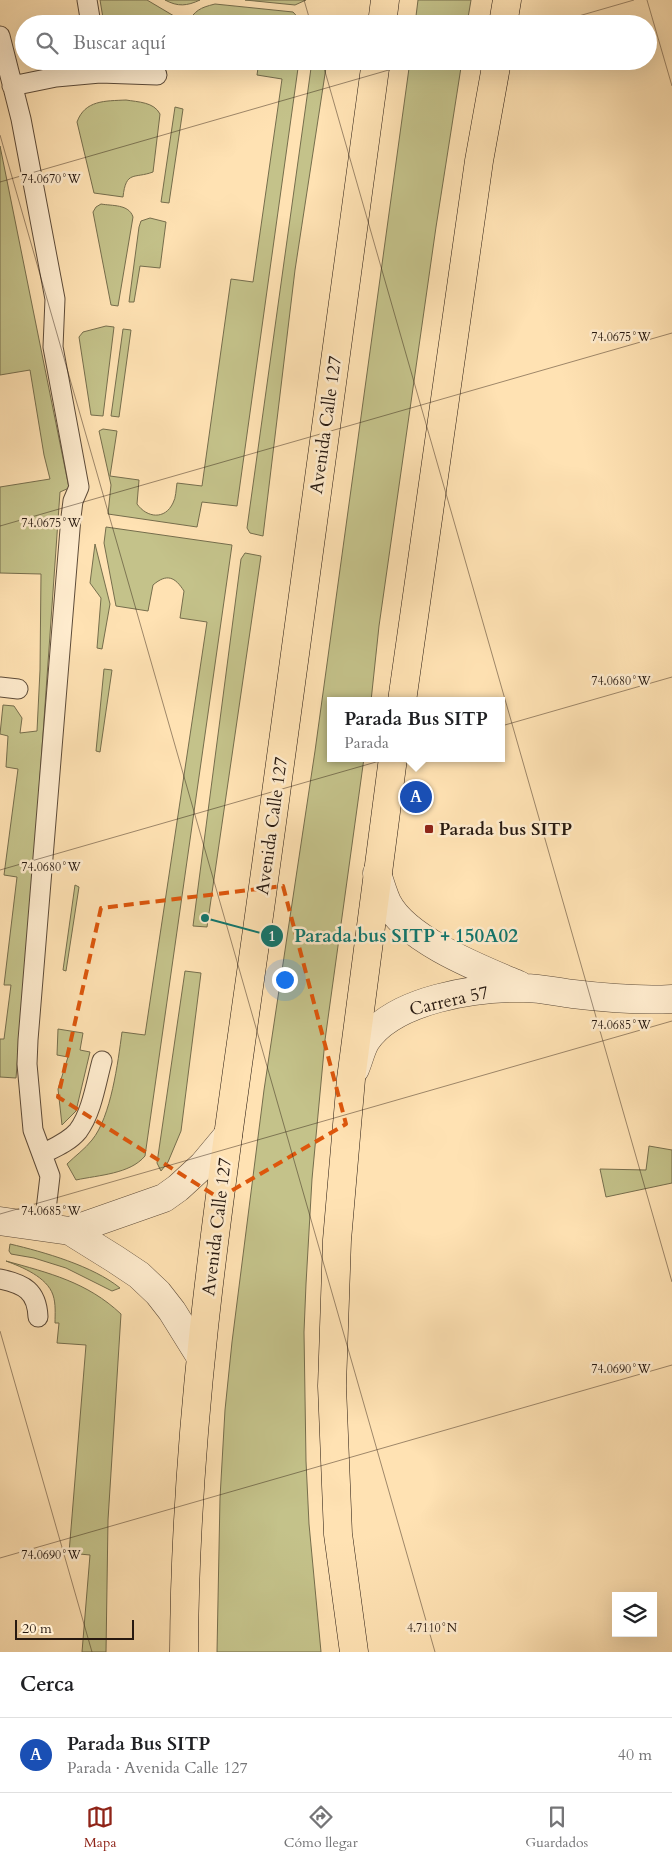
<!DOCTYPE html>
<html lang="es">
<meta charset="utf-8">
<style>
:root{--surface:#fff;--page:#f6f6f6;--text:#202124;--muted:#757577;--line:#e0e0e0;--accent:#8f2418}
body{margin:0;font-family:Cardo,serif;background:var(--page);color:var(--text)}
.controls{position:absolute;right:15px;bottom:15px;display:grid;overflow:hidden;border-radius:0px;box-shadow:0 5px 20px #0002}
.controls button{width:45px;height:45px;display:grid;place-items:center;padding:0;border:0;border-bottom:1px solid var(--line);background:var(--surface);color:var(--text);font:25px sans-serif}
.scale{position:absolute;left:15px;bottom:12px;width:119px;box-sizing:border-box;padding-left:5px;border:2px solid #271910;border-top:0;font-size:14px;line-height:18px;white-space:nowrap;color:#271910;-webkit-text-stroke:4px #ffecce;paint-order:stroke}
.you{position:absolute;left:284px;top:979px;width:18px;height:18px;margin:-12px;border:4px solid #fff;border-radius:50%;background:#1a73e8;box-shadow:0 0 0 8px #1a73e833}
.badge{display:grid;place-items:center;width:32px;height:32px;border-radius:50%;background:var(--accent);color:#fff;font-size:16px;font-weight:700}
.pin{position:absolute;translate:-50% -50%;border:2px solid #fff;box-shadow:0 1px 5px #0006}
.popup{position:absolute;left:327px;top:697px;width:178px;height:65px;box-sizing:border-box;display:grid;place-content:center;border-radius:0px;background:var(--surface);filter:drop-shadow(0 1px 4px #0005);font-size:16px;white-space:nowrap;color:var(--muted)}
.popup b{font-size:19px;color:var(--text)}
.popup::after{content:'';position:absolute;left:50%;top:100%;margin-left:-10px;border:10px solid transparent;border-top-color:var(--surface)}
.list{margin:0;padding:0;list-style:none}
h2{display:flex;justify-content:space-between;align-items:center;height:65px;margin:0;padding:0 20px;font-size:21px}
h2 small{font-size:16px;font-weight:400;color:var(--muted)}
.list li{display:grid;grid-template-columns:32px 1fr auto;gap:15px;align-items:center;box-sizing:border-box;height:75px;padding:0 20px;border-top:1px solid var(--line)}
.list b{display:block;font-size:19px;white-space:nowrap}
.list p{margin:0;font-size:16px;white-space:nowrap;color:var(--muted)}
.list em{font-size:16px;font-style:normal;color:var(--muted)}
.icon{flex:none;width:28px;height:28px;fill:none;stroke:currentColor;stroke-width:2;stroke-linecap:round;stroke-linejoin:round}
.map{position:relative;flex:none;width:672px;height:1652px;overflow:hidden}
.search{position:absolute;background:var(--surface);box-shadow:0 5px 20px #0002;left:15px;right:15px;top:15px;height:55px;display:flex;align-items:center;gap:12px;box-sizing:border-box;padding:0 18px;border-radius:28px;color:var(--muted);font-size:19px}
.sheet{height:140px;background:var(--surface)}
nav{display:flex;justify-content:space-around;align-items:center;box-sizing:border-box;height:70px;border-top:1px solid var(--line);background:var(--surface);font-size:14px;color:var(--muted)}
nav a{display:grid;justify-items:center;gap:2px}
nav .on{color:var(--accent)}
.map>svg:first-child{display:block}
.green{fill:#c4c28a;stroke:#766e4d}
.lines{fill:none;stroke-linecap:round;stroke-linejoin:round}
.service-casing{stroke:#5d4b39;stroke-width:21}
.minor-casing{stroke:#5d4b39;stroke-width:29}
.primary-casing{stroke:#271910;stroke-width:29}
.service{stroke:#ffecce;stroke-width:19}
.minor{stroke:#ffecce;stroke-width:28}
.primary{stroke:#ffe2b3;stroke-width:28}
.marked{fill:none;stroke:#de560c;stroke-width:4;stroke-dasharray:10 6;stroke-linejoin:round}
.ticks{fill:none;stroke:#271910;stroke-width:1;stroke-opacity:0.45}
.poi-dot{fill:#8f2418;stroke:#ffecce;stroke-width:2}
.labels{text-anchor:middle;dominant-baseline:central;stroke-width:5;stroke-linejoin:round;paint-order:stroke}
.street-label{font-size:18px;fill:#271910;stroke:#ffecce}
.poi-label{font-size:18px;font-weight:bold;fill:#271910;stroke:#ffecce;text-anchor:start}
.ticks-label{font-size:12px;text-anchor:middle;fill:#271910;stroke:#ffecce;stroke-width:5;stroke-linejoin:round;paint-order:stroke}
.leader{fill:none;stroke:#0f766e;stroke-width:2}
.callout-dot{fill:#0f766e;stroke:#ffecce;stroke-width:2}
.mark-label{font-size:15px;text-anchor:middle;font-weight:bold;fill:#fff}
.callout-label{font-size:19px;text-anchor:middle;font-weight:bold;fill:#0f766e;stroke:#ffecce;stroke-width:5;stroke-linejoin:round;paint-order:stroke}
</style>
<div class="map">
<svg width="672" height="1652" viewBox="0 0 672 1652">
<rect width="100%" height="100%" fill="#ffe2b3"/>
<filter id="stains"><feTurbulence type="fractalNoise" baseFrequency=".004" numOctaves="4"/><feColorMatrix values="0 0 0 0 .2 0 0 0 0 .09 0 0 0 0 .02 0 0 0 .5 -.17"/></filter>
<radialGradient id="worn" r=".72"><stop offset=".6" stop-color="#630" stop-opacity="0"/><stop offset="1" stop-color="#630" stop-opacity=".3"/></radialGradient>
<path class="green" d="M100,0H147L174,16L176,24H104Z
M165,0H200C187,6 178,7 165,0Z
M245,0H306L295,5Z
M418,0H471L467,24H415Z
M215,4L293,12L304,24H186C196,10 199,8 215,4Z
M259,61H299L237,506L202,502L197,527L108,514L111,485L99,431L103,429L117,431L110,476L139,480L137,504C147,518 165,520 173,503C176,498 176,489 177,483L202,486L231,279L253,282L282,79L257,75Z
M312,61H327L295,270L263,536L250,533L247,528Z
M410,61H462L436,227L379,626L371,701H331V758H364L325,1040L312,1179L306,1284L304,1332L306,1461L309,1524L321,1652H217L220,1498L225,1410L232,1342L264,1090L315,751Z
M126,100C138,102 154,102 160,114L153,172C134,179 126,170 123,197L94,193L77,122C85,100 105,101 126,100Z
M175,107L183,109L169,203L161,202Z
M0,146L69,488L60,492L36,834L16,1078L0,1077V1039H4L11,985H4L17,877L4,875L18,769L6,767L8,736L0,734L3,705L14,706L22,718L20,733L37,731L40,670L41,574L0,573V487L50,479L44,455L30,370L0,375Z
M101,204C112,206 129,204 133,217L118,306L111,305L93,212L96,207Z
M150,218L166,222L160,268L140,266L134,302H129L139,227L141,221Z
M106,326L114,327L103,416L91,415L79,337L83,332Z
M123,329L131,330L119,417L111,416Z
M106,527L232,545L145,1156C130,1174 99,1175 76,1180L67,1164C75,1156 85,1149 92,1140C111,1117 118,1062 122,1032L145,1035L207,622L180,618L184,591C175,577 167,573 153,585L148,611L116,606L104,543Z
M95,544L110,604L102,649L97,648L101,598L90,583Z
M245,553L261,556L207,927L193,926L241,559Z
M104,669L112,670L100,752L96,751Z
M75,885L79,887L66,971L63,970Z
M185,971L201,973L181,1131L168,1162L161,1171L157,1163Z
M58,1029L83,1033L80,1050L90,1052L76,1111L62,1125L58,1089L68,1057L57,1055Z
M649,1146L672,1150V1183L606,1197L600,1169L646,1170Z
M10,1244C44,1252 93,1266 120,1288L112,1291L66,1268L34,1258L11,1254L9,1251Z
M6,1261C49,1273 87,1282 121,1314L108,1520L106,1652H82L90,1555L69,1553L86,1345L57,1343L59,1323H55C55,1314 56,1304 53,1295C47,1277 22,1267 6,1261Z"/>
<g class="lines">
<defs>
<path id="service" d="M87,0L91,24
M0,36L21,119L55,299L53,347L79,487L73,501L71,517L28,1040L27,1064L33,1130L50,1176L44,1227
M12,86L56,77L100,73L157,75
M0,687L18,689
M42,1154C54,1148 69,1142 78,1131C92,1112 96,1083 102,1061
M0,1279C24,1284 37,1291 38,1317"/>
<path id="minor" d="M377,873C380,883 383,893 387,902C406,940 481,969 519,985
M355,1069C359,1060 361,1049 366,1041C394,999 477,987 524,988C540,988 557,992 573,994C606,998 639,1001 672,999
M0,1221L70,1231L115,1259L139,1275L158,1293L172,1311L200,1356
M70,1231L164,1198L178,1188L203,1165L228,1135"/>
<path id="primary" d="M382,24L385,0
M503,24L507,0
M402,701L479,161L497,61
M184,1652C185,1407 224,1165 258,923C298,636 337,349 376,61
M354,1652L338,1534L332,1386L337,1240L351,1079L393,758"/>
</defs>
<use href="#service" class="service-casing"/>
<use href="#minor" class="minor-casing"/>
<use href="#primary" class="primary-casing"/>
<use href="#service" class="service"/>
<use href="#minor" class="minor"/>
<use href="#primary" class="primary"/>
</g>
<path class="marked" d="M283,886L346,1124L219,1198L58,1097L101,908Z"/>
<path class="ticks" d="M304,0L311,24M647,0L672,86M551,24L634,0M322,61L672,1282M0,135L435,1652M0,182L420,61M0,526L672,333M0,870L672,677M0,1214L672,1021M0,1331L92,1652M0,1558L672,1365"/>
<rect class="poi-dot" x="424" y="824" width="10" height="10" rx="2.5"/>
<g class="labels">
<g class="street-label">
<text transform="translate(326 425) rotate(-82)">Avenida Calle 127</text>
<text transform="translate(272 826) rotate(-82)">Avenida Calle 127</text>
<text transform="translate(449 1001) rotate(-13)">Carrera 57</text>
<text transform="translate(217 1227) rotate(-83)">Avenida Calle 127</text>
</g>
<g class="poi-label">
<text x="439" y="829">Parada bus SITP</text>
</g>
</g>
<g class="ticks-label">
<text x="51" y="183">74.0670°W</text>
<text x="621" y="341">74.0675°W</text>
<text x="51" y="527">74.0675°W</text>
<text x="621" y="685">74.0680°W</text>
<text x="51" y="871">74.0680°W</text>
<text x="621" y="1029">74.0685°W</text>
<text x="51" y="1215">74.0685°W</text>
<text x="621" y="1373">74.0690°W</text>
<text x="51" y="1559">74.0690°W</text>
<text x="432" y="1632">4.7110°N</text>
</g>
<path class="leader" d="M205 918L272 936"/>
<g class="callout-dot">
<circle cx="205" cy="918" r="5"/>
<circle cx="272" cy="936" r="12"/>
</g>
<g class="mark-label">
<text x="272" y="941">1</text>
</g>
<g class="callout-label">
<text x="406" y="942">Parada.bus SITP + 150A02</text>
</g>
<rect width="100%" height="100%" filter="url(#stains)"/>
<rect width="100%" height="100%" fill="url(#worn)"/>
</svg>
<div class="controls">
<button><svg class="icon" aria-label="layers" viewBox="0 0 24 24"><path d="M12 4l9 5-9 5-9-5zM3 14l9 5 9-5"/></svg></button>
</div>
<div class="scale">20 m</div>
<div class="you"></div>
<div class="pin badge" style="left:416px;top:797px;background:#1a4fb4">A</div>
<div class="popup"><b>Parada Bus SITP</b>Parada</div>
<div class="search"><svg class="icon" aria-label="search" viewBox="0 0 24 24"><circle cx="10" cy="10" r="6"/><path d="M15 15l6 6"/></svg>Buscar aquí</div>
</div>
<section class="sheet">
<h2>Cerca<small></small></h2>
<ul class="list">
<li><span class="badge" style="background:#1a4fb4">A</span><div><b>Parada Bus SITP</b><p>Parada · Avenida Calle 127</p></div><em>40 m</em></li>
</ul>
</section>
<nav>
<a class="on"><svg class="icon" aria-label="map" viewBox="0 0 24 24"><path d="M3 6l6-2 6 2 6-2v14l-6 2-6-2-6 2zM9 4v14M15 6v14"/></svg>Mapa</a>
<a><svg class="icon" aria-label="directions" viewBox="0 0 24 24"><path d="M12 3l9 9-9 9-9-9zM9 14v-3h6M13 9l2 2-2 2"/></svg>Cómo llegar</a>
<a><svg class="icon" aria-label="saved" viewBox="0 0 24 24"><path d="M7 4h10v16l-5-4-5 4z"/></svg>Guardados</a>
</nav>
